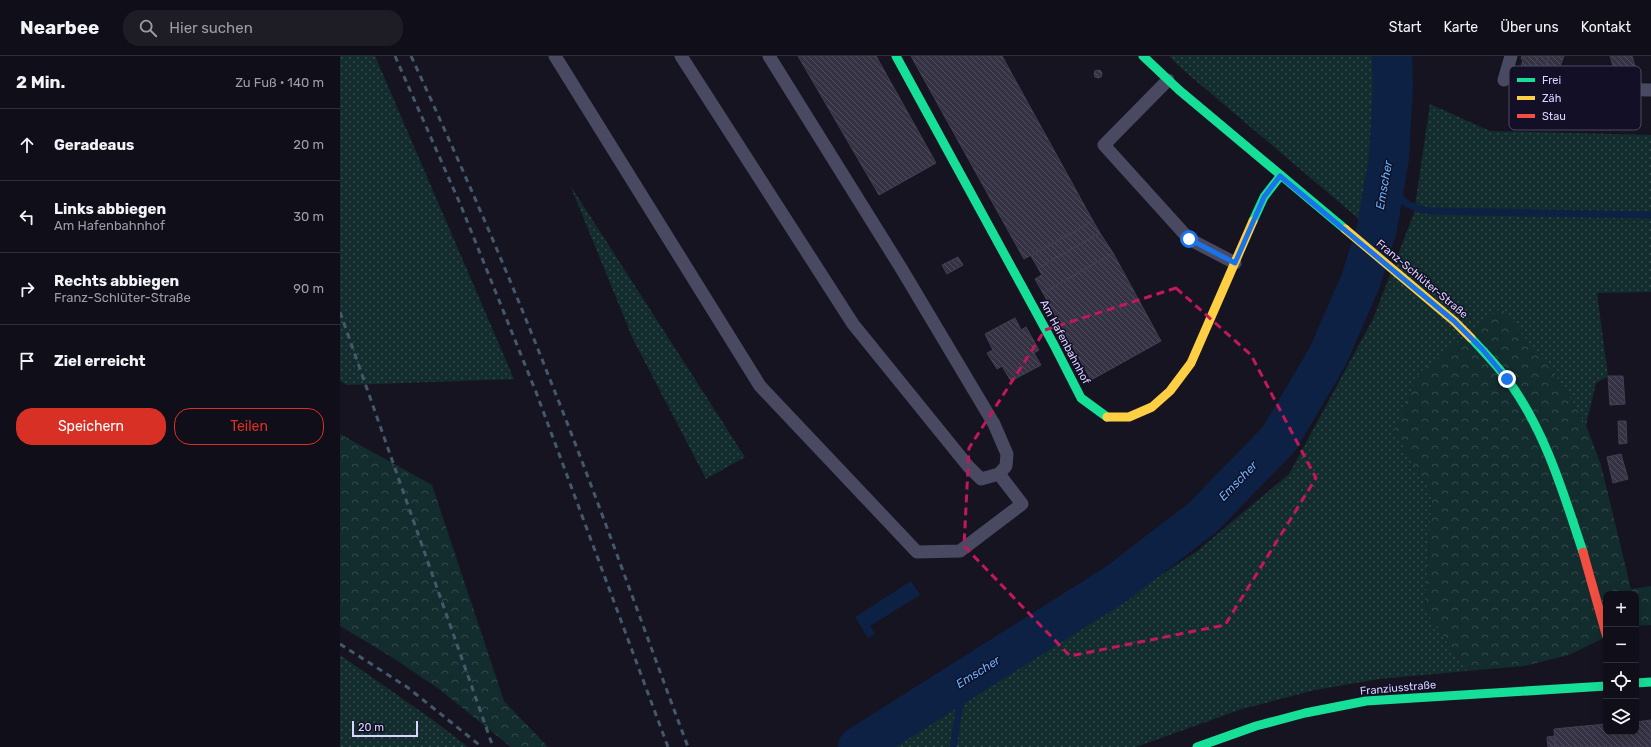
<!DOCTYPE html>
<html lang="de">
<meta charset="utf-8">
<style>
:root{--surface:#100f19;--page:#1e1d26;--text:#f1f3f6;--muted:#9c9ca2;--line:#302f38;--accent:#d93025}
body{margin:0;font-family:Rubik,sans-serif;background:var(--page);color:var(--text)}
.controls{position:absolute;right:12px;bottom:12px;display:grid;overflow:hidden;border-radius:8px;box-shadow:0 4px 16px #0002}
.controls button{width:36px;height:36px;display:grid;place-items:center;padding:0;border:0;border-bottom:1px solid var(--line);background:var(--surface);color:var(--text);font:20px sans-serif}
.scale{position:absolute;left:12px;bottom:10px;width:66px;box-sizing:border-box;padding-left:4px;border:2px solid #d9d4ff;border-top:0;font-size:11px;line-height:14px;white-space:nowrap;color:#d9d4ff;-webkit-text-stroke:3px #130f26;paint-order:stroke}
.stop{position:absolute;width:12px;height:12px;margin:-9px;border:3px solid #1a73e8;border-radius:50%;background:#fff}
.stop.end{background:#1a73e8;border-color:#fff;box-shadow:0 1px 4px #0008}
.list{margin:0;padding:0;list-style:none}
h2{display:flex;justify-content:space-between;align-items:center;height:52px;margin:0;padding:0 16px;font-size:17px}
h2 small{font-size:13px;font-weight:400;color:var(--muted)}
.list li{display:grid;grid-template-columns:26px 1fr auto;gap:12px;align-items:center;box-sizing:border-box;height:72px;padding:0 16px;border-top:1px solid var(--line)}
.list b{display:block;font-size:15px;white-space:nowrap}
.list p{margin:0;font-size:13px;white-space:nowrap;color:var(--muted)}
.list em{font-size:13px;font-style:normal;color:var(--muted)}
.actions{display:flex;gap:8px;padding:12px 16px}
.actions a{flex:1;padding:9px 0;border:1px solid var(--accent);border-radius:16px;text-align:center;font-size:14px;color:var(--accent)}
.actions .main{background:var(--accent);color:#fff}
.icon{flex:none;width:22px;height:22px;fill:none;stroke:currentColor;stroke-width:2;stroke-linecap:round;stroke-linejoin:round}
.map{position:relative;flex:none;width:1311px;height:691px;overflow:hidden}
header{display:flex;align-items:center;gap:24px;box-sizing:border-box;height:56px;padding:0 20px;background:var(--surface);border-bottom:1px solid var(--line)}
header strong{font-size:19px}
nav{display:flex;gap:22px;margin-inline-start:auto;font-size:14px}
.search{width:280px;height:36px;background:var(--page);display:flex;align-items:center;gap:10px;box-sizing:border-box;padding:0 14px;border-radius:16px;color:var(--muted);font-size:15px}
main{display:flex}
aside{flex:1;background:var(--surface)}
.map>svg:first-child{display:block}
.grass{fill:url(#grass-dots)}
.forest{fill:url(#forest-crowns)}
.water{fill:#0d2144}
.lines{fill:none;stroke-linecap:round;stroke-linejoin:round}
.stream{stroke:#0d2144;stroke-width:7}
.river{stroke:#0d2144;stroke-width:40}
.building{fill:url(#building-back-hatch);stroke:#433f54}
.lane{stroke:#4a4962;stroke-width:13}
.fast{stroke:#16e098;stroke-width:9}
.slow{stroke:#ffcf43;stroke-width:9}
.jam{stroke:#f24e42;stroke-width:9}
.rail{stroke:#43596b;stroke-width:3;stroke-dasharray:6 5;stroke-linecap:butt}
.route{stroke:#1a73e8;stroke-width:5}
.marked{fill:none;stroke:#c2185b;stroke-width:3;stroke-dasharray:8 5;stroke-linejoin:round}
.labels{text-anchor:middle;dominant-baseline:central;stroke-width:3;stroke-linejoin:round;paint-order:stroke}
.street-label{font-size:11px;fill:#d9d4ff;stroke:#130f26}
.water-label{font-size:12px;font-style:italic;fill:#62b6ff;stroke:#130f26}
.key{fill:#130f26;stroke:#4e4a67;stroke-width:1}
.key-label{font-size:11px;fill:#d9d4ff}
</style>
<header>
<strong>Nearbee</strong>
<div class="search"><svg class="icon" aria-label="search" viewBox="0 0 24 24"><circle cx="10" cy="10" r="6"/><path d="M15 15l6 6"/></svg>Hier suchen</div>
<nav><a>Start</a><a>Karte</a><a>Über uns</a><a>Kontakt</a></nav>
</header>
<main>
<aside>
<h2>2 Min.<small>Zu Fuß · 140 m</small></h2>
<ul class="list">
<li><svg class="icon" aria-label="ahead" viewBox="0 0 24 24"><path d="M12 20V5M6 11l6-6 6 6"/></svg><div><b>Geradeaus</b></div><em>20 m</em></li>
<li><svg class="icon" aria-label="left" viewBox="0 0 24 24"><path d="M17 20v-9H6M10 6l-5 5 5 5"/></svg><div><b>Links abbiegen</b><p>Am Hafenbahnhof</p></div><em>30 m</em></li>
<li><svg class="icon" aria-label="right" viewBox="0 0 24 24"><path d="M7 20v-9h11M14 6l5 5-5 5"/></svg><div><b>Rechts abbiegen</b><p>Franz-Schlüter-Straße</p></div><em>90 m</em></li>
<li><svg class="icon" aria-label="arrive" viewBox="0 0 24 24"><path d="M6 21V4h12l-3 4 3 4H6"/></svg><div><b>Ziel erreicht</b></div></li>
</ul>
<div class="actions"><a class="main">Speichern</a><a>Teilen</a></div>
</aside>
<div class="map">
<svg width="1311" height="691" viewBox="0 0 1311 691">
<defs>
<pattern id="grass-dots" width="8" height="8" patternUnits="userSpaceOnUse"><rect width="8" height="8" fill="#132c2d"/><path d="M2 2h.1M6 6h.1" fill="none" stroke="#354a4c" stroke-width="1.8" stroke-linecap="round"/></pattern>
<pattern id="forest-crowns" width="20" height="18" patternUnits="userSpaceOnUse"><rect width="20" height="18" fill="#132c2d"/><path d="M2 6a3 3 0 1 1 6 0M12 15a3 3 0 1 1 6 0" fill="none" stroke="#354a4c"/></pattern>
<pattern id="building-back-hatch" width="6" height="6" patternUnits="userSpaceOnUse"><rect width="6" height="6" fill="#343243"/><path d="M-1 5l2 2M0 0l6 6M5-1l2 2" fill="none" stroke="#514f5f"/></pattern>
</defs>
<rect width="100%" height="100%" fill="#161421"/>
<path class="grass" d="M0,0H35L174,323L7,329L0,325Z
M829,0H1042L1035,47L1030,107L1020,164L841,12Z
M1090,48L1150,75L1311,79V236L1257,237L1268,320L1256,327L1246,369L1221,327L1054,374L1092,438L1085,554L1127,615L1039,623L975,634L902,653L796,691H540L684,607L856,496L949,418L1033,263L1074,157Z
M230,129L405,401L366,423L293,283Z
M0,599L93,664L128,691H0Z"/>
<path class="forest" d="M1161,252L1221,327L1246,369L1261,409L1291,533L1311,530V569L1296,570V538H1266V581L1229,599L1184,610L1127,615L1085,554L1092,438L1054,375L1079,317Z
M0,378L92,429L164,645L208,691H171L99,633L50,600L0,570Z"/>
<path class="water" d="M571,525L580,539L530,570L535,578L528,582L515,561Z"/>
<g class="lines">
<path class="stream" d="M1047,115C1059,141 1059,150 1090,155L1311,159
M613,691L624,625"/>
<path class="river" d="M518,691L776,528L862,462L939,383L988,300L1021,224L1037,172L1049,102L1053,30L1052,0"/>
</g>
<path class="building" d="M458,0H536L596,107L539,139Z
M571,0H662L753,165L684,203Z
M1182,0H1198L1185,41L1173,37L1183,4L1181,3Z
M1198,0H1209L1195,44L1185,41Z
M1209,0H1224L1219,13L1211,11L1206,27L1213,29L1208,48L1195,44Z
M1270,0H1292L1298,20L1278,26Z
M754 18a4 4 0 1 1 8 0a4 4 0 1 1-8 0Z
M753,165L760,177L698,212L691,200Z
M760,177L773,197L703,237L695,223L702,219L698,212Z
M773,197L821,285L751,324L703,237Z
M618,201L623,209L607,218L602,209Z
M675,262L681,274L686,271L699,294L694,297L701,309L671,325L662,310L657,313L647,297L653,294L645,278Z
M1268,320H1283L1285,348L1270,349Z
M1278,365H1286L1287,387L1279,388Z
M1281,398L1288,423L1273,427L1267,401Z
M1311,664V691H1215L1214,673L1266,668V676H1296V666Z
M1215,680V691H1208L1207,681Z"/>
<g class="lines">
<path class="lane" d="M215,0L420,330L577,496L620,495L682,448L659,418
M341,0L513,268L628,410L641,423L659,418L666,410L667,398L654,368L561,212L429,0
M1212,20L1255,33L1311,34
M828,24L764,89L849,183L895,207
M1164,24L1171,0"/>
<path class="fast" d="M556,0L714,289L741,342L767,361
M803,0L839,34L1005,173
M913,165L924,141L941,119
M1131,282C1143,295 1156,308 1167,323C1205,374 1223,436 1243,496
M1296,627L1311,626
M857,691L916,670L965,657L1026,645L1266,630"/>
<path class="slow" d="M1005,173L1114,265L1131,282
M767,361H789L812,351L830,335L851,307L913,165"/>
<path class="jam" d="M1243,496L1266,578"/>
<path class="rail" d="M55,0L121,150L196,336L328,691
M71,0C119,104 165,209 207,316C257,440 301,566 348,691
M0,256L153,691
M0,588L67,631L142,691"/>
</g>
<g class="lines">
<path class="route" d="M849,183L895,207L924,141L940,120L1114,265L1142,293L1167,323"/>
</g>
<path class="marked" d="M836,232L911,299L976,422L885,569L730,600L624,490L629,392L705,274Z"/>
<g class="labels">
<g class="street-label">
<text transform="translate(1082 223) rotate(40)">Franz-Schlüter-Straße</text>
<text transform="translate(725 286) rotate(62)">Am Hafenbahnhof</text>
<text transform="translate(1058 632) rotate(-5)">Franziusstraße</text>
</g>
<g class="water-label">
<text transform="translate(1044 129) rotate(-80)">Emscher</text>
<text transform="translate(898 425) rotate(-46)">Emscher</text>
<text transform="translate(638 616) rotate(-32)">Emscher</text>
</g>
</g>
<rect x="1169" y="10" width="132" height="64" rx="6" class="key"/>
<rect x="1177" y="22" width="18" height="4" fill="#16e098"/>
<rect x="1177" y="40" width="18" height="4" fill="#ffcf43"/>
<rect x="1177" y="58" width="18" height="4" fill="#f24e42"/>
<g class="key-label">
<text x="1202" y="28">Frei</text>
<text x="1202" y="46">Zäh</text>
<text x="1202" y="64">Stau</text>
</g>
</svg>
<div class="controls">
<button>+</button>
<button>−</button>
<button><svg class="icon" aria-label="locate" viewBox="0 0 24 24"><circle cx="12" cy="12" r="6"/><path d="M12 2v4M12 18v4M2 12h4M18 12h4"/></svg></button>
<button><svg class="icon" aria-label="layers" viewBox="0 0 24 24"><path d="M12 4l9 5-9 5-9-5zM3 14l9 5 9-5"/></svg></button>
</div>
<div class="scale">20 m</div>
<div class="stop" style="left:849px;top:183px"></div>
<div class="stop end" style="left:1167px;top:323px"></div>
</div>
</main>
